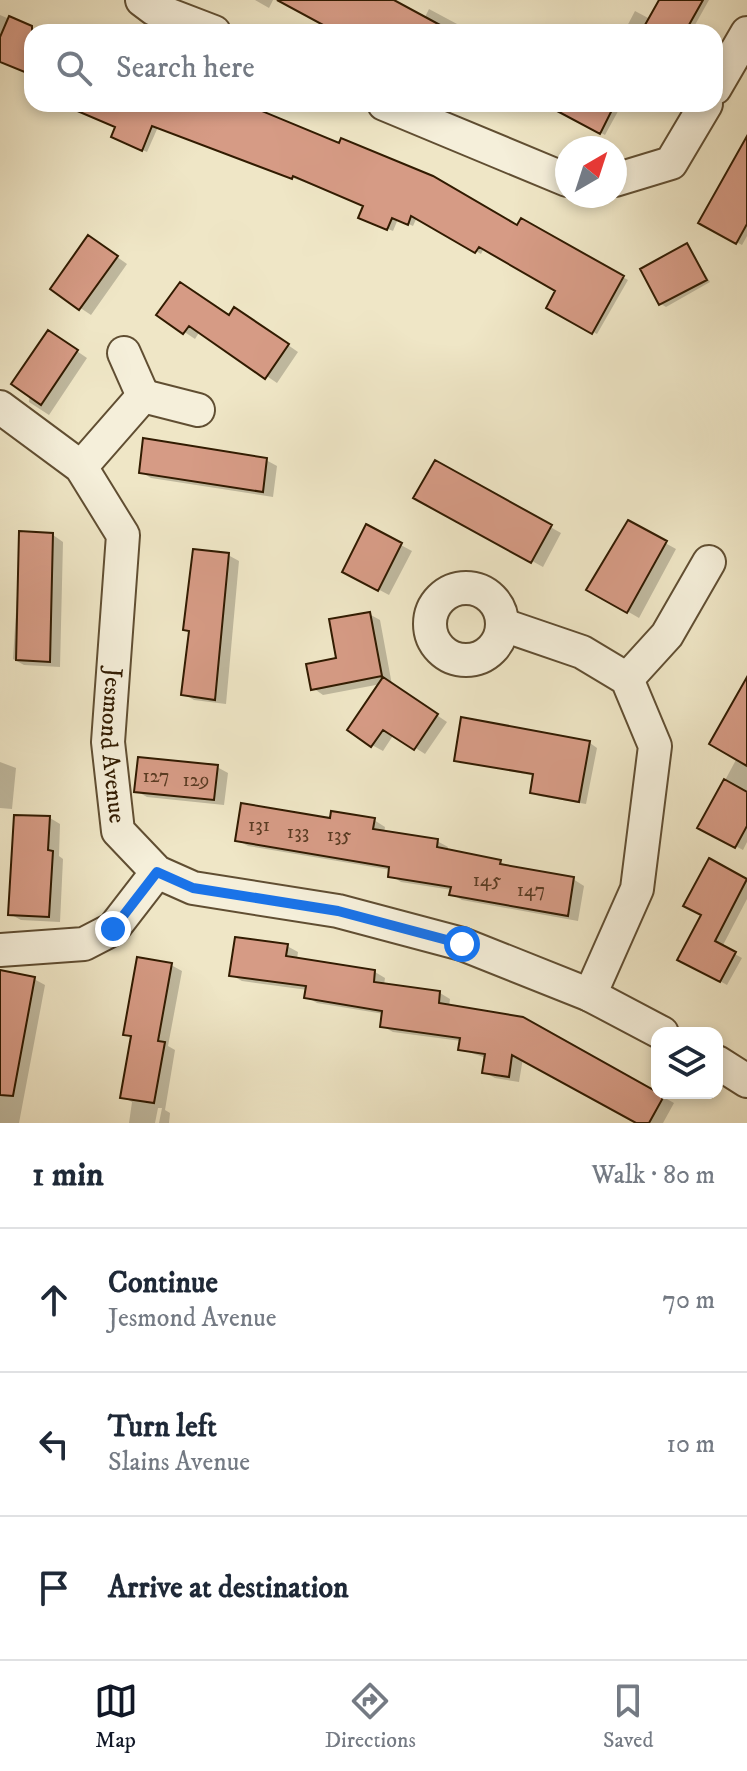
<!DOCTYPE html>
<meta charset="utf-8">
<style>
:root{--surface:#fff;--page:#f2f2f3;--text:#1f2937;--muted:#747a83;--line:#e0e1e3;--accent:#111827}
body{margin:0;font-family:"IM FELL DW Pica",serif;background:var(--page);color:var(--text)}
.controls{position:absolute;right:24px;bottom:24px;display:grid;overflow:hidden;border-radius:16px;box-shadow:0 4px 12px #0003}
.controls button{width:72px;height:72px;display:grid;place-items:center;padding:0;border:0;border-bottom:2px solid var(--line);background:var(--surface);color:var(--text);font:40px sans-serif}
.compass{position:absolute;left:555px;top:136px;width:72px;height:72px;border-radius:50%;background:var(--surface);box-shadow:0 4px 12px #0003;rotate:39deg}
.stop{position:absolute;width:24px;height:24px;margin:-18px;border:6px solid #1a73e8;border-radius:50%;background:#fff}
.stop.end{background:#1a73e8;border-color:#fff;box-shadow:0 2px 8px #0008}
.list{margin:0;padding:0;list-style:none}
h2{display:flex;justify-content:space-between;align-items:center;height:104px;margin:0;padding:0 32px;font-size:34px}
h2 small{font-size:26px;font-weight:400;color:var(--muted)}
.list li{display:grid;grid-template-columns:52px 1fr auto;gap:24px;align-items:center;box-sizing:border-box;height:144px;padding:0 32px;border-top:2px solid var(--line)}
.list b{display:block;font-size:30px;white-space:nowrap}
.list p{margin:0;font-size:26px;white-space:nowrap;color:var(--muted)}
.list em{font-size:26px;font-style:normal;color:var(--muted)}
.icon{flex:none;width:44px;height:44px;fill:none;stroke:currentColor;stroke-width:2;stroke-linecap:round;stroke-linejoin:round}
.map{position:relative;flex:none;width:747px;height:1123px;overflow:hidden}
.search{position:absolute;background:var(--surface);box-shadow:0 4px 12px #0003;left:24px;right:24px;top:24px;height:88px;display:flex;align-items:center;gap:20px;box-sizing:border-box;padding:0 28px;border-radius:24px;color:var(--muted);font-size:30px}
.sheet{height:536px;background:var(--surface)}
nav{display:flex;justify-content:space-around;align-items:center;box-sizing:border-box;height:112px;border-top:2px solid var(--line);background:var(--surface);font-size:22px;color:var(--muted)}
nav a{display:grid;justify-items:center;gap:4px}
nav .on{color:var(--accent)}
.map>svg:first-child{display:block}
.shadow{fill:#0003}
.building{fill:#d69b85;stroke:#311b01;stroke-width:2}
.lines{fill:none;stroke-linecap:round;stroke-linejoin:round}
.street-casing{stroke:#604e32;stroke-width:36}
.street{stroke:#f5efda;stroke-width:32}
.route{stroke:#1a73e8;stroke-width:10}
.labels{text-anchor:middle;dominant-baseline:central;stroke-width:8;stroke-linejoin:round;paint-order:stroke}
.number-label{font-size:20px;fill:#5a3b22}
.street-label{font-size:24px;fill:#311b01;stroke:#f5efda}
</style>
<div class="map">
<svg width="747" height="1123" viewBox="0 0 747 1123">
<rect width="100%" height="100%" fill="#efe6c6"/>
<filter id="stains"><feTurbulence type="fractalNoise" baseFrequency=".0025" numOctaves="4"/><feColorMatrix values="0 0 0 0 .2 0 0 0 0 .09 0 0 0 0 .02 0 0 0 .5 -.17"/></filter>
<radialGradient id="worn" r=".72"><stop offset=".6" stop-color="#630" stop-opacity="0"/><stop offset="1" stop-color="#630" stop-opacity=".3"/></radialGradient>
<path class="shadow" d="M255,0H273L269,8Z
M281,0H390L424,19L429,9L472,32H340Z
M661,0H709L691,32H624L635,11L650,19Z
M0,15L40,32H32V74L0,61Z
M90,104H242L518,227L522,221L628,280L597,334L549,307L558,291L484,248L481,254L417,217L413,226L398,219L393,231L366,220L365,205L158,127L147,152L118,139L117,127Z
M560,104H622L605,135L557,109Z
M747,141V236L742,245L700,222Z
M99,244L127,264L91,315L52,289Z
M687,245L710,282L666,307L661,304Z
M159,315L246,316L298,352L277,383L200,331L195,339Z
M59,339L87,358L49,415L29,402L32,357Z
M266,460L277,466L273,497L151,478L141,472Z
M436,463L561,533L543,567L416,497Z
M629,523L676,549L639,618L589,589Z
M367,527L412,551L389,595L344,571Z
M21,533L53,535L63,542L60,667L24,665L13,659Z
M228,555L239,561L226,704L194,700L184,694L191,632L185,629Z
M369,614L380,620L392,685L447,722L425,754L394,734L383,751L372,745L381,684L323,695L313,688L338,660Z
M747,681V842L743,850L700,827L737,758Z
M590,743L597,748L586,804L539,796L532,792L535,776L456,760Z
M0,762L16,768L12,809L0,808Z
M217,767L228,773L224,805L147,797L136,791Z
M50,818L60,824L59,856L63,859L60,922L21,920L10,914Z
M332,820H374L385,827L384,833L437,841L448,847L447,851L500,862L511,868L573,879L584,886L578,921L462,900L451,894L452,890L401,882L390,875L391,870L248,846L237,840Z
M709,861L747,881V899L722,947L742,958L727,985L680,959L703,915Z
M287,946L298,952L297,959L375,972L385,978L384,985L440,993L450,999L449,1007L523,1019L674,1103L663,1123H640L523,1058L519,1082L495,1078L484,1072L486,1058L460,1049L461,1041L393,1032L382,1026L384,1014L317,1003L307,997L308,990L242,981L231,975Z
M171,965L182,971L168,1046L175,1050L165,1110L170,1113L169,1123H159L162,1108H158L155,1123H129L132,1102L123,1097L132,1038L126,1034Z
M0,972L34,979L45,985L19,1123H0Z"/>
<path class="building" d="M277,0H394L453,32H336Z
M659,0H703L685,32H641Z
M9,16L32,26V75L0,62V37Z
M61,104H245L339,143L341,138L433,176L517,225L521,218L624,276L592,334L546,308L555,291L479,247L475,253L411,216L408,225L392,218L387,230L358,218L363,206L293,176L292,179L152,126L142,151L111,137L115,127Z
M544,104H615L600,134Z
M747,136V224L736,244L698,223Z
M88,235L118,256L79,310L50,289Z
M687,243L707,280L659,305L640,269Z
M180,282L229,315L234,307L289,344L265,379L189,326L183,334L156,315Z
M48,330L78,350L41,405L11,384Z
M143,438L267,458L263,492L139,473Z
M435,460L552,525L531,563L413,498Z
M628,520L667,541L627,613L586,590Z
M366,524L402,543L378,591L342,572Z
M19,531L53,533L50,662L16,660Z
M193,549L229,553L215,700L181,695L189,631L183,630Z
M370,612L382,676L311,690L306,664L336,658L329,619Z
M383,677L438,714L414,750L383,730L371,747L347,730Z
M747,677V766L709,744Z
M461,717L590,741L579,802L530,793L533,774L454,761Z
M138,757L218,765L214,800L134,792Z
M724,779L747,792V826L735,848L697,828Z
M241,803L330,818L331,811L375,818L373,829L438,839L437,847L501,860L500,864L574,877L568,916L449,895L451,887L388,877L389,867L235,841Z
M14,815L50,816L48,850L53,851L49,917L8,915Z
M709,858L747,879L715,941L736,952L720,982L677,960L701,915L683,906Z
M235,937L288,944L286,956L375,970L374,982L440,991L439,1003L523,1017L664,1096L649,1123H636L512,1055L509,1077L482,1073L485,1054L458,1050L460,1038L380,1027L382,1011L304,998L306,986L229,976Z
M137,957L172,963L158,1041L165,1042L154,1103L120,1098L131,1036L123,1035Z
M0,970L35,977L13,1096L0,1095Z"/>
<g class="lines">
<defs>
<g id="street">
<path d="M142,0L154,9L214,32"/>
<path d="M715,88L747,33"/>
<path d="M384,104L567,180"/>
<path d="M615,180L671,163L706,104"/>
<path d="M124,353L143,396"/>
<path id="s1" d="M0,407L81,467L123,535L108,742L118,831L157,872L193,888L338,911L462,944L590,995L662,1033"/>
<path d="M81,467L143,396L198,410"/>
<circle cx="466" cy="624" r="36"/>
<path d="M503,625L582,652L627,679L655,746L637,889L590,995"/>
<path d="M627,679L667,635L709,562"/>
<path d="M0,950L84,944L113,929L157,872"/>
<path d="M717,1062L747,1081"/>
</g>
</defs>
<use href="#street" class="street-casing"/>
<use href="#street" class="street"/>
</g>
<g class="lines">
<path class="route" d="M113,929L157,872L193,888L338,911L462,944"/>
</g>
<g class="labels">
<g class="number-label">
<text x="156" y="776">127</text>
<text x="196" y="780">129</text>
<text x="259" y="825">131</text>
<text x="298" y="832">133</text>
<text x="339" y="835">135</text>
<text x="487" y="880">145</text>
<text x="531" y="890">147</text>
</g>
<g class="street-label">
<text stroke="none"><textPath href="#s1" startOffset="392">Jesmond Avenue</textPath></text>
</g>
</g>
<rect width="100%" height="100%" filter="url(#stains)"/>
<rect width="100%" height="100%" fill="url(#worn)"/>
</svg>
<div class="controls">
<button><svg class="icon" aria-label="layers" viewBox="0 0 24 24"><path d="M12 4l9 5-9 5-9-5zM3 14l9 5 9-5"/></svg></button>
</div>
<svg class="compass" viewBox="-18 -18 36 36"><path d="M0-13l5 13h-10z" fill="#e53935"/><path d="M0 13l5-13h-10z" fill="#747a83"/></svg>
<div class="stop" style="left:462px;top:944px"></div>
<div class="stop end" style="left:113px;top:929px"></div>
<div class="search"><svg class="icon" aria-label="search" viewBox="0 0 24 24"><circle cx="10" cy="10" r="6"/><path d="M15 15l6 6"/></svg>Search here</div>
</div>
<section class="sheet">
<h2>1 min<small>Walk · 80 m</small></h2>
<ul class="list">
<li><svg class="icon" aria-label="ahead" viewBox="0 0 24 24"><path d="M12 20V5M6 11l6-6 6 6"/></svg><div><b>Continue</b><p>Jesmond Avenue</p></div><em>70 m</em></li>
<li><svg class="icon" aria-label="left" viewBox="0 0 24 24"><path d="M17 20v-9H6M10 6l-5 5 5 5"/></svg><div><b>Turn left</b><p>Slains Avenue</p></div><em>10 m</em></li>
<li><svg class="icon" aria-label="arrive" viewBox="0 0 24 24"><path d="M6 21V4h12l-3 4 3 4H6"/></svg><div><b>Arrive at destination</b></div></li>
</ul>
</section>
<nav>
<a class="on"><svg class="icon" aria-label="map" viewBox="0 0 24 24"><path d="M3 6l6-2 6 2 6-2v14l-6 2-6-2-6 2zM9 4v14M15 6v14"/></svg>Map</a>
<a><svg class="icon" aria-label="directions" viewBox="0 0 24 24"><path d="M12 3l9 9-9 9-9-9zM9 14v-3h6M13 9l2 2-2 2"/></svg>Directions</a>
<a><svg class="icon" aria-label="saved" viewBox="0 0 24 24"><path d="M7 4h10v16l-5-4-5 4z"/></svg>Saved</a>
</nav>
